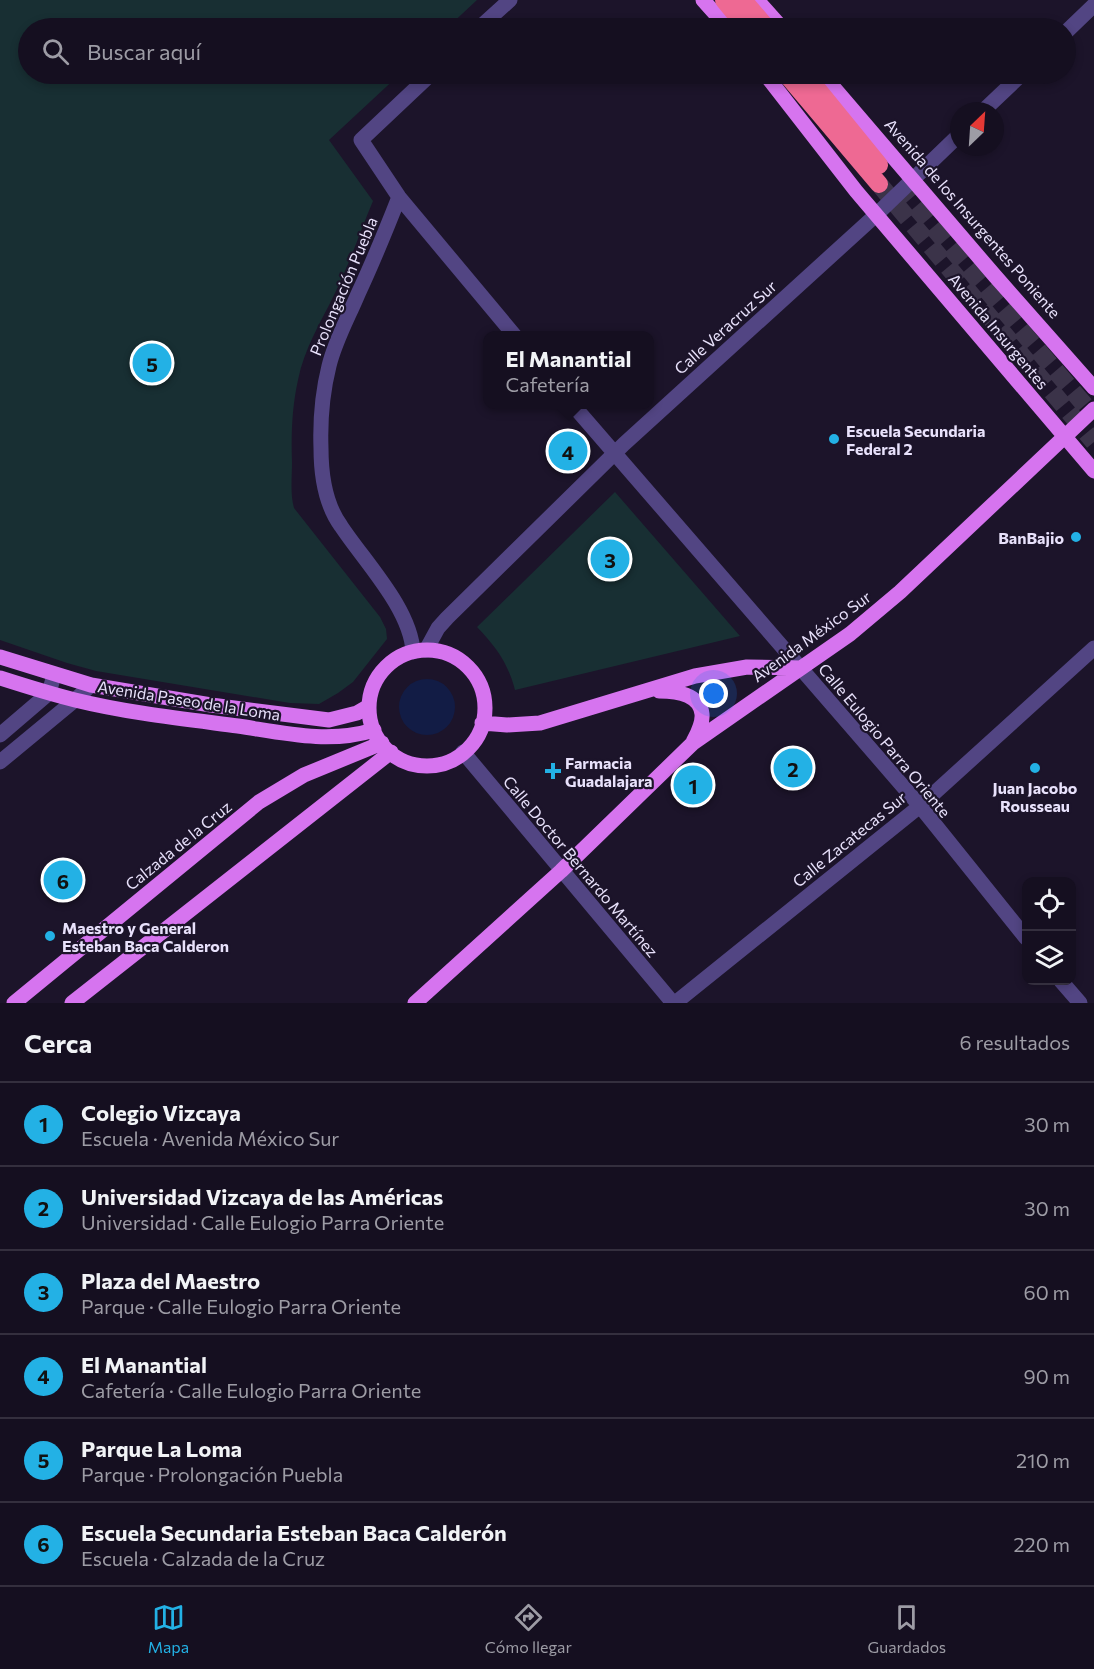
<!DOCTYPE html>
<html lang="es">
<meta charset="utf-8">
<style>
:root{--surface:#150f20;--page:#221d2d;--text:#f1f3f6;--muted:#9d9ca5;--line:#342f3e;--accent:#23b1e5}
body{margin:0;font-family:Commissioner,sans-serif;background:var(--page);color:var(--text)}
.controls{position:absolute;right:18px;bottom:18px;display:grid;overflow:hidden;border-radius:12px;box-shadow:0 3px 9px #0003}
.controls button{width:54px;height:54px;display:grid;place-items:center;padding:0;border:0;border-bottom:2px solid var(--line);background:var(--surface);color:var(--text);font:30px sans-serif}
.compass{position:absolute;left:950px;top:102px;width:54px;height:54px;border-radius:50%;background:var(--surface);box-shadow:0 3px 9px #0003;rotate:25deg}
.you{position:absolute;left:714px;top:694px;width:21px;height:21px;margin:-15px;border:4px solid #fff;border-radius:50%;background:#1a73e8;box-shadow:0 0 0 9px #1a73e833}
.badge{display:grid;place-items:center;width:39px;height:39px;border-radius:50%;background:var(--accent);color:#111;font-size:20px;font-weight:700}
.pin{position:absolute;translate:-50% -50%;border:3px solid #fff;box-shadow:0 2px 6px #0006}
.popup{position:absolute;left:483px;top:331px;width:171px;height:78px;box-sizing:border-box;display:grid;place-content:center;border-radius:12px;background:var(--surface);filter:drop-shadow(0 2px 4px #0005);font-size:20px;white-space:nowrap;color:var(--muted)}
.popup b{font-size:22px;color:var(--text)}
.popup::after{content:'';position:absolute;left:50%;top:100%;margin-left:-12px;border:12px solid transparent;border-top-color:var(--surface)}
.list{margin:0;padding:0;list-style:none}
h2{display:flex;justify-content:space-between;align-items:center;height:78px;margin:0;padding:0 24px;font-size:26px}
h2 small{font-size:20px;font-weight:400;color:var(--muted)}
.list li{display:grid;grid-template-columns:39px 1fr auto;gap:18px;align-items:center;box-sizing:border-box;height:84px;padding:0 24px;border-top:2px solid var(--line)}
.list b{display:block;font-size:22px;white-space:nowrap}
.list p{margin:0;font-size:20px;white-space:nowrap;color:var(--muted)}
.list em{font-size:20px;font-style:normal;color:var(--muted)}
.icon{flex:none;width:33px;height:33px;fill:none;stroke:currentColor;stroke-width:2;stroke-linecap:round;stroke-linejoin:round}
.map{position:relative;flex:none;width:1094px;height:1003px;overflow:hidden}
.search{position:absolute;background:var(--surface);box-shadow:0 3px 9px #0003;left:18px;right:18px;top:18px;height:66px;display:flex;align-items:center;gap:15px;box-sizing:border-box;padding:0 21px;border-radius:33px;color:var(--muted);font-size:22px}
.sheet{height:582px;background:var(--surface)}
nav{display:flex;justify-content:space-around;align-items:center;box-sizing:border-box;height:84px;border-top:2px solid var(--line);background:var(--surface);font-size:16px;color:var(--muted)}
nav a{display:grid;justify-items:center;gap:3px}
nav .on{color:var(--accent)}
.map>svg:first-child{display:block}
.green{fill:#182f33}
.water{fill:#121c45}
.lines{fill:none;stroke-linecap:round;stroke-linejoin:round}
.highway-tunnel{stroke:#3b3349;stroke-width:18;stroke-dasharray:18 9;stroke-linecap:butt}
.minor{stroke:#524583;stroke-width:15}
.major{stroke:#d674ef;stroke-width:15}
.highway{stroke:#ee6993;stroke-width:18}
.poi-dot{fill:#23b1e5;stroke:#1c142a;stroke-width:2}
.labels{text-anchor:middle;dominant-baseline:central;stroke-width:4.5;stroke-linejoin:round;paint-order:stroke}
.street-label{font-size:16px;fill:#e8e1fb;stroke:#1c142a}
.poi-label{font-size:16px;font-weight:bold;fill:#e8e1fb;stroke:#1c142a;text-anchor:start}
</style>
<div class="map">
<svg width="1094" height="1003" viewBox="0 0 1094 1003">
<rect width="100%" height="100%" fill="#1c142a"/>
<path class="green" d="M0,0H477L447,28H28V74H400L329,140L373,201C360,232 349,265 334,295C321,322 304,349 298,380C292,407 291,435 292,462C292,477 290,494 294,508L380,617L386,629L387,639L353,682L338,693L319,704L290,703L96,671L67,663L0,640Z
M615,492L740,636L515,690C508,663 496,647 477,627Z"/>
<path class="water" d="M399 707a28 28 0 1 1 56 0a28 28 0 1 1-56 0Z"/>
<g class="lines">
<path class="highway-tunnel" d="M879,184L1094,442
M898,186L1094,416"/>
<path class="minor" d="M479,28L510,0
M1066,32L1094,5
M431,74L361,140L399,197L515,336
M983,111L1022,74
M399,197C386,230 373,262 358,294C348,318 335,341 329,366C322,394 320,420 321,448C321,475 325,504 341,526C364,561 411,609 413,652
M572,404L920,806L1026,938
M426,650L438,628L447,618L624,444L877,214L959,135
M0,735L49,693L54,675
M463,752L673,1003
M0,762L75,700L91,685
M1061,981L1080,1003
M675,1003L920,806L1094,648"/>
<path class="major" d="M703,0L728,28
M757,0L782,28
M765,74L856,191L1094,471
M822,74L995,276L1094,388
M369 708a58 58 0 1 1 116 0a58 58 0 1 1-116 0Z
M0,657L91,685L211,705L329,720L357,713L369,706
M0,678C25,686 50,694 75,700C128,713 184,719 238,726C284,733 329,744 374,730
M659,691C675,691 700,694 702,714C703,724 697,734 693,742
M482,723L507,725L540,723L695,676L747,667L801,668
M14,1003L259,802L304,775L382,743
M72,1003L391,752
M415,1003L561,871L693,743L850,634L900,592L1094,409"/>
<path class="highway" d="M724,0L747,28
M743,0L767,28
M786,74L879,184
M805,74L879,165"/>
</g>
<g class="poi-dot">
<circle cx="834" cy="439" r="6"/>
<circle cx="1076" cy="537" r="6"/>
<circle cx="1035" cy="768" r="6"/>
<path d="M550 762h6v6h6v6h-6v6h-6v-6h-6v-6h6z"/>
<circle cx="50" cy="936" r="6"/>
</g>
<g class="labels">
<g class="street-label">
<text transform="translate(973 218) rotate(49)">Avenida de los Insurgentes Poniente</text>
<text transform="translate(343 286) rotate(-67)">Prolongación Puebla</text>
<text transform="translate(725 327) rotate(-42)">Calle Veracruz Sur</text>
<text transform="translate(999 331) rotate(50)">Avenida Insurgentes</text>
<text transform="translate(811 636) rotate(-36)">Avenida México Sur</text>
<text transform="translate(189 700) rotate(9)">Avenida Paseo de la Loma</text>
<text transform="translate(885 740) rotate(50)">Calle Eulogio Parra Oriente</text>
<text transform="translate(849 839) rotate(-39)">Calle Zacatecas Sur</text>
<text transform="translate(178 845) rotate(-39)">Calzada de la Cruz</text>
<text transform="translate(581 866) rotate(50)">Calle Doctor Bernardo Martínez</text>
</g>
<g class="poi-label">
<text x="846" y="430">Escuela Secundaria<tspan x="846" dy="18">Federal 2</tspan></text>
<text x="1064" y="537" text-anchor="end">BanBajio</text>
<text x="565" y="762">Farmacia<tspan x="565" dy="18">Guadalajara</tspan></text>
<text x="1035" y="787" text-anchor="middle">Juan Jacobo<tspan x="1035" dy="18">Rousseau</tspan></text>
<text x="62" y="927">Maestro y General<tspan x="62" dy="18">Esteban Baca Calderon</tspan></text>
</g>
</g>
</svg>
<div class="controls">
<button><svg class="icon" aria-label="locate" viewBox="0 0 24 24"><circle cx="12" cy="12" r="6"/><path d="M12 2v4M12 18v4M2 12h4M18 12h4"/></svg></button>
<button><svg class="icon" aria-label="layers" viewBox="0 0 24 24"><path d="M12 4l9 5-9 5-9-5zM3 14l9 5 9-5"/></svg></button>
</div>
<svg class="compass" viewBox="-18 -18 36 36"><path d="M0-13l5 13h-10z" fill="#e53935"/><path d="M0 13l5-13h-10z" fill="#9d9ca5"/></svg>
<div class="you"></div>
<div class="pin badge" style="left:693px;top:785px">1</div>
<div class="pin badge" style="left:793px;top:768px">2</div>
<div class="pin badge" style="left:610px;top:559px">3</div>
<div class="pin badge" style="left:568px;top:451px">4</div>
<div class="popup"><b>El Manantial</b>Cafetería</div>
<div class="pin badge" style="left:152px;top:363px">5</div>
<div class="pin badge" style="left:63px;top:880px">6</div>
<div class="search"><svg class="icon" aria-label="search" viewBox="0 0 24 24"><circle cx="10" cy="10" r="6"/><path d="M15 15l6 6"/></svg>Buscar aquí</div>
</div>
<section class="sheet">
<h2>Cerca<small>6 resultados</small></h2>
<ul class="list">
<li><span class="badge">1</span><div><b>Colegio Vizcaya</b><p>Escuela · Avenida México Sur</p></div><em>30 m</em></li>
<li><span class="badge">2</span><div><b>Universidad Vizcaya de las Américas</b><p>Universidad · Calle Eulogio Parra Oriente</p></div><em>30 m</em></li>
<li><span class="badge">3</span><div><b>Plaza del Maestro</b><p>Parque · Calle Eulogio Parra Oriente</p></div><em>60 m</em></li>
<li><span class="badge">4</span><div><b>El Manantial</b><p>Cafetería · Calle Eulogio Parra Oriente</p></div><em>90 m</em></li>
<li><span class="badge">5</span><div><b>Parque La Loma</b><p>Parque · Prolongación Puebla</p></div><em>210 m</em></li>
<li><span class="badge">6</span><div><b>Escuela Secundaria Esteban Baca Calderón</b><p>Escuela · Calzada de la Cruz</p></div><em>220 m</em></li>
</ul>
</section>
<nav>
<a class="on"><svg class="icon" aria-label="map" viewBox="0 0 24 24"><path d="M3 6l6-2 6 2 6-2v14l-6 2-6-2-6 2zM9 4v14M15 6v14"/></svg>Mapa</a>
<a><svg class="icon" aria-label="directions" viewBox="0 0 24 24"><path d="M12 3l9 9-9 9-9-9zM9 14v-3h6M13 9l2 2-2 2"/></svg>Cómo llegar</a>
<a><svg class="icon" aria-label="saved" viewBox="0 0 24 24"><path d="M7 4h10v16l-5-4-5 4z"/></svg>Guardados</a>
</nav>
